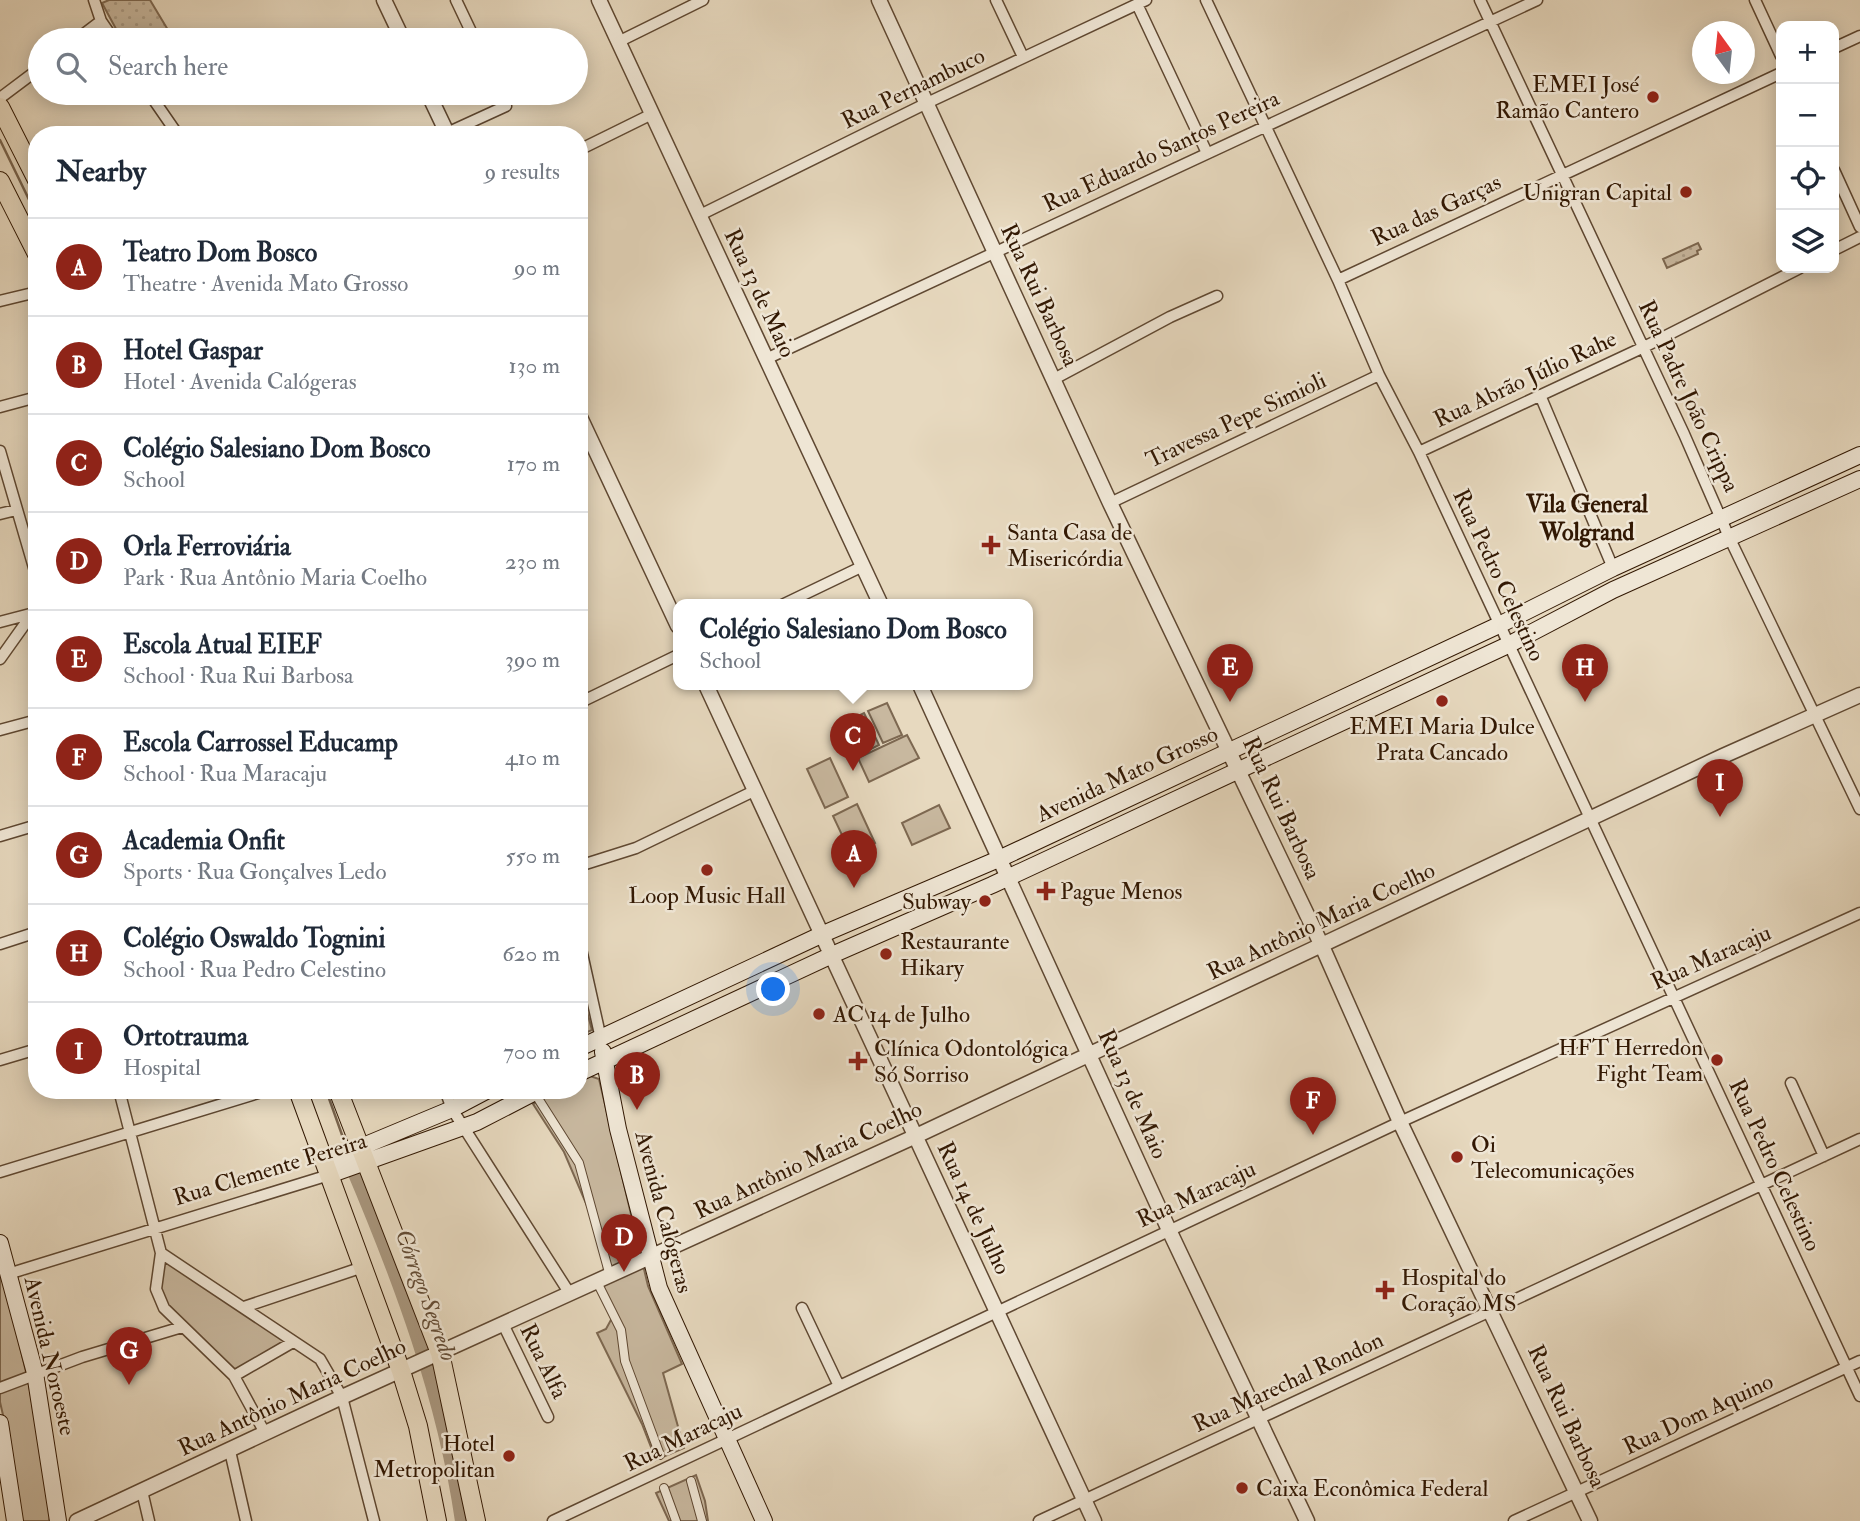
<!DOCTYPE html>
<meta charset="utf-8">
<style>
:root{--surface:#fff;--page:#f2f2f3;--text:#1f2937;--muted:#747a83;--line:#e0e1e3;--accent:#8f2418}
body{margin:0;font-family:"IM FELL Double Pica",serif;background:var(--page);color:var(--text)}
.controls{position:absolute;right:21px;top:21px;display:grid;overflow:hidden;border-radius:14px;box-shadow:0 4px 18px #0003}
.controls button{width:63px;height:63px;display:grid;place-items:center;padding:0;border:0;border-bottom:2px solid var(--line);background:var(--surface);color:var(--text);font:35px sans-serif}
.compass{position:absolute;left:1692px;top:21px;width:63px;height:63px;border-radius:50%;background:var(--surface);box-shadow:0 4px 18px #0003;rotate:345deg}
.you{position:absolute;left:774px;top:990px;width:24px;height:24px;margin:-18px;border:5px solid #fff;border-radius:50%;background:#1a73e8;box-shadow:0 0 0 10px #1a73e833}
.badge{display:grid;place-items:center;width:46px;height:46px;border-radius:50%;background:var(--accent);color:#fff;font-size:23px;font-weight:700}
.pin{position:absolute;translate:-50% -58px;filter:drop-shadow(0 2px 4px #0008)}
.pin::after{content:'';position:absolute;top:37px;width:24px;height:21px;background:inherit;clip-path:polygon(0 0,100% 0,50% 100%)}
.popup{position:absolute;left:673px;top:599px;width:360px;height:91px;box-sizing:border-box;display:grid;place-content:center;border-radius:14px;background:var(--surface);filter:drop-shadow(0 2px 5px #0005);font-size:23px;white-space:nowrap;color:var(--muted)}
.popup b{font-size:26px;color:var(--text)}
.popup::after{content:'';position:absolute;left:50%;top:100%;margin-left:-14px;border:14px solid transparent;border-top-color:var(--surface)}
.list{margin:0;padding:0;list-style:none}
h2{display:flex;justify-content:space-between;align-items:center;height:91px;margin:0;padding:0 28px;font-size:30px}
h2 small{font-size:23px;font-weight:400;color:var(--muted)}
.list li{display:grid;grid-template-columns:46px 1fr auto;gap:21px;align-items:center;box-sizing:border-box;height:98px;padding:0 28px;border-top:2px solid var(--line)}
.list b{display:block;font-size:26px;white-space:nowrap}
.list p{margin:0;font-size:23px;white-space:nowrap;color:var(--muted)}
.list em{font-size:23px;font-style:normal;color:var(--muted)}
.icon{flex:none;width:38px;height:38px;fill:none;stroke:currentColor;stroke-width:2;stroke-linecap:round;stroke-linejoin:round}
.map{position:relative;flex:none;width:1860px;height:1521px;overflow:hidden}
.search{position:absolute;background:var(--surface);box-shadow:0 4px 18px #0003;left:28px;top:28px;width:560px;height:77px;display:flex;align-items:center;gap:18px;box-sizing:border-box;padding:0 24px;border-radius:38px;color:var(--muted);font-size:26px}
.panel{position:absolute;background:var(--surface);box-shadow:0 4px 18px #0003;left:28px;top:126px;width:560px;height:973px;border-radius:28px}
.map>svg:first-child{display:block}
.grass{fill:url(#grass-dots);stroke:#7d6851;stroke-width:2}
.park{fill:#c8b89f;stroke:#7d6851;stroke-width:2}
.lines{fill:none;stroke-linecap:round;stroke-linejoin:round}
.stream{stroke:#79644d;stroke-width:2.5}
.river{stroke:#a9977f;stroke-width:16}
.pedestrian-casing{stroke:#5f4832;stroke-width:10}
.minor-casing{stroke:#5f4832;stroke-width:13}
.tertiary-casing{stroke:#5f4832;stroke-width:17}
.secondary-casing{stroke:#321803;stroke-width:18}
.primary-casing{stroke:#321803;stroke-width:20}
.pedestrian{stroke:#efe6d5;stroke-width:8}
.minor{stroke:#efe6d5;stroke-width:10}
.tertiary{stroke:#efe6d5;stroke-width:14}
.secondary{stroke:#efe6d5;stroke-width:16}
.primary{stroke:#e7d9bf;stroke-width:18}
.poi-dot{fill:#8f2418;stroke:#efe6d5;stroke-width:2.5}
.labels{text-anchor:middle;dominant-baseline:central;stroke-width:5;stroke-linejoin:round;paint-order:stroke}
.poi-label{font-size:23px;fill:#321803;stroke:#efe6d5;text-anchor:start}
.street-label{font-size:23px;fill:#321803;stroke:#efe6d5}
.neighbourhood-label{font-size:24px;font-weight:bold;fill:#321803;stroke:#efe6d5}
.water-label{font-size:24px;font-style:italic;fill:#624b35;stroke:#efe6d5}
</style>
<div class="map">
<svg width="1860" height="1521" viewBox="0 0 1860 1521">
<defs>
<pattern id="grass-dots" width="8" height="8" patternUnits="userSpaceOnUse" patternTransform="scale(1.75)"><rect width="8" height="8" fill="#c8b89f"/><path d="M2 2h.1M6 6h.1" fill="none" stroke="#ac9d87" stroke-width="1.8" stroke-linecap="round"/></pattern>
</defs>
<rect width="100%" height="100%" fill="#e7d9bf"/>
<filter id="stains"><feTurbulence type="fractalNoise" baseFrequency=".00286" numOctaves="4"/><feColorMatrix values="0 0 0 0 .2 0 0 0 0 .09 0 0 0 0 .02 0 0 0 .5 -.17"/></filter>
<radialGradient id="worn" r=".72"><stop offset=".6" stop-color="#630" stop-opacity="0"/><stop offset="1" stop-color="#630" stop-opacity=".3"/></radialGradient>
<path class="grass" d="M109,0H150L174,40H122L102,3Z
M1698,243L1701,249L1697,251L1698,254L1667,268L1663,259Z"/>
<path class="park" d="M887,703L902,735L883,743L868,711Z
M864,713L879,745L861,754L846,722Z
M907,735L919,758L869,782L858,758Z
M830,758L848,797L825,808L807,769Z
M857,804L875,843L851,854L833,816Z
M939,805L950,828L912,845L902,823Z
M579,982L592,1030L579,1036Z
M590,1076L599,1079L648,1286L682,1364L663,1373L684,1448L656,1460L642,1424L597,1333L606,1329L612,1318L603,1298L604,1259L591,1215L564,1152L533,1104L561,1090H579V1082Z
M161,1253L293,1342L234,1376L182,1327L156,1289Z
M0,1260L29,1385L51,1514L49,1521H19L12,1454L0,1402Z
M696,1475L705,1501L708,1521H669L656,1493Z"/>
<g class="lines">
<path class="stream" d="M0,140L37,216
M326,1090L346,1146"/>
<path class="river" d="M352,1164C401,1279 445,1397 463,1521"/>
<defs>
<path id="pedestrian" d="M534,1092L579,1163L610,1276
M597,1282L621,1330L625,1361L660,1455
M691,1481L702,1521
M664,1488L676,1521"/>
<path id="minor" d="M94,0L101,21L114,40
M456,0L475,40
M996,0L1023,57
M1206,0L1338,280L1379,375L1419,452L1860,1396
M1480,0L1684,434L1729,537L1860,809
M1755,0L1781,56
M1137,4L1207,153
M76,40L101,21
M618,42L703,0
M1834,48L1860,36
M149,93L178,135
M0,98L40,68
M447,133L506,106L500,93
M579,150L652,114
M1834,170L1860,227
M700,215L927,103L1146,0
M1834,250L1860,237
M1338,280L1781,73
M0,301L37,292
M766,359L1537,0
M1054,379L1170,317L1217,296
M1540,395L1613,568
M0,407L37,397
M0,451L37,578
M1419,452L1644,347L1800,268
M1110,503L1379,375
M0,514L16,510
M782,605L861,567
M0,622L34,613
M0,659L32,614
M579,683L584,701
M579,703L678,655
M0,730L37,720
M0,836L37,825
M579,866L636,848L756,790
M579,940L601,1039
M0,944L37,932
M0,1060L37,1049
M1791,1083L1824,1156
M119,1090L161,1253L320,1359L342,1397L374,1521
M445,1090L452,1109L570,1294
M0,1172L268,1090
M161,1253L156,1289L164,1308L234,1376L265,1433
M8,1274L329,1175
M244,1307L363,1267
M802,1308L839,1386
M503,1324L548,1417
M234,1376L293,1342
M0,1388L82,1357L182,1327
M230,1451L246,1521
M142,1491L149,1521
M553,1521L1400,1122L1860,913
M1039,1521L1860,1139
M1514,1521L1860,1361"/>
<path id="tertiary" d="M384,0L403,40
M599,0L881,605
M879,0L1110,503L1322,946L1400,1122L1590,1521
M428,93L448,135
M579,415L678,626
M706,685L1094,1521
M920,685L1169,1230L1307,1521
M77,1521L342,1397L916,1136L1723,756L1860,695"/>
<path id="secondary" d="M579,1048L823,934L1001,858L1499,625L1613,568L1860,455
M603,1052L618,1129L659,1288L764,1521
M579,1073L832,955L992,885L1508,645L1613,590L1860,479
M325,1162L452,1109L488,1090
M329,1175L477,1122L539,1090
M0,1243L35,1373L58,1521
M0,1423L15,1521"/>
<path id="primary" d="M0,107L37,180
M0,181L37,254
M298,1090L401,1371L418,1426L437,1521
M338,1090L440,1353L476,1521"/>
</defs>
<use href="#pedestrian" class="pedestrian-casing"/>
<use href="#minor" class="minor-casing"/>
<use href="#tertiary" class="tertiary-casing"/>
<use href="#secondary" class="secondary-casing"/>
<use href="#primary" class="primary-casing"/>
<use href="#pedestrian" class="pedestrian"/>
<use href="#minor" class="minor"/>
<use href="#tertiary" class="tertiary"/>
<use href="#secondary" class="secondary"/>
<use href="#primary" class="primary"/>
</g>
<g class="poi-dot">
<circle cx="1653" cy="97" r="7"/>
<circle cx="1686" cy="192" r="7"/>
<path d="M987.5 534.5h7v7h7v7h-7v7h-7v-7h-7v-7h7z"/>
<circle cx="1442" cy="701" r="7"/>
<circle cx="707" cy="870" r="7"/>
<path d="M1042.5 880.5h7v7h7v7h-7v7h-7v-7h-7v-7h7z"/>
<circle cx="985" cy="901" r="7"/>
<circle cx="886" cy="954" r="7"/>
<circle cx="819" cy="1014" r="7"/>
<circle cx="1717" cy="1060" r="7"/>
<path d="M854.5 1050.5h7v7h7v7h-7v7h-7v-7h-7v-7h7z"/>
<circle cx="1457" cy="1157" r="7"/>
<path d="M1381.5 1279.5h7v7h7v7h-7v7h-7v-7h-7v-7h7z"/>
<circle cx="509" cy="1456" r="7"/>
<circle cx="1242" cy="1488" r="7"/>
</g>
<g class="labels">
<g class="poi-label">
<text x="1639" y="84" text-anchor="end">EMEI José<tspan x="1639" dy="26">Ramão Cantero</tspan></text>
<text x="1672" y="192" text-anchor="end">Unigran Capital</text>
<text x="1007" y="532">Santa Casa de<tspan x="1007" dy="26">Misericórdia</tspan></text>
<text x="1442" y="726" text-anchor="middle">EMEI Maria Dulce<tspan x="1442" dy="26">Prata Cancado</tspan></text>
<text x="1060" y="891">Pague Menos</text>
<text x="707" y="895" text-anchor="middle">Loop Music Hall</text>
<text x="971" y="901" text-anchor="end">Subway</text>
<text x="900" y="941">Restaurante<tspan x="900" dy="26">Hikary</tspan></text>
<text x="833" y="1014">AC 14 de Julho</text>
<text x="1703" y="1047" text-anchor="end">HFT Herredon<tspan x="1703" dy="26">Fight Team</tspan></text>
<text x="874" y="1048">Clínica Odontológica<tspan x="874" dy="26">Só Sorriso</tspan></text>
<text x="1471" y="1144">Oi<tspan x="1471" dy="26">Telecomunicações</tspan></text>
<text x="1401" y="1277">Hospital do<tspan x="1401" dy="26">Coração MS</tspan></text>
<text x="495" y="1443" text-anchor="end">Hotel<tspan x="495" dy="26">Metropolitan</tspan></text>
<text x="1256" y="1488">Caixa Econômica Federal</text>
</g>
<g class="street-label">
<text transform="translate(913 88) rotate(-26)">Rua Pernambuco</text>
<text transform="translate(1161 151) rotate(-25)">Rua Eduardo Santos Pereira</text>
<text transform="translate(1436 210) rotate(-25)">Rua das Garças</text>
<text transform="translate(760 293) rotate(65)">Rua 13 de Maio</text>
<text transform="translate(1040 295) rotate(65)">Rua Rui Barbosa</text>
<text transform="translate(1525 379) rotate(-25)">Rua Abrão Júlio Rahe</text>
<text transform="translate(1689 396) rotate(65)">Rua Padre João Crippa</text>
<text transform="translate(1236 420) rotate(-25)">Travessa Pepe Simioli</text>
<text transform="translate(1499 575) rotate(65)">Rua Pedro Celestino</text>
<text transform="translate(1127 774) rotate(-25)">Avenida Mato Grosso</text>
<text transform="translate(1282 808) rotate(65)">Rua Rui Barbosa</text>
<text transform="translate(1321 921) rotate(-25)">Rua Antônio Maria Coelho</text>
<text transform="translate(1711 957) rotate(-24)">Rua Maracaju</text>
<text transform="translate(1133 1094) rotate(66)">Rua 13 de Maio</text>
<text transform="translate(808 1160) rotate(-25)">Rua Antônio Maria Coelho</text>
<text transform="translate(1775 1165) rotate(65)">Rua Pedro Celestino</text>
<text transform="translate(270 1169) rotate(-17)">Rua Clemente Pereira</text>
<text transform="translate(1196 1194) rotate(-25)">Rua Maracaju</text>
<text transform="translate(974 1208) rotate(65)">Rua 14 de Julho</text>
<text transform="translate(664 1212) rotate(75)">Avenida Calógeras</text>
<text transform="translate(50 1356) rotate(77)">Avenida Noroeste</text>
<text transform="translate(544 1361) rotate(64)">Rua Alfa</text>
<text transform="translate(1288 1382) rotate(-25)">Rua Marechal Rondon</text>
<text transform="translate(292 1397) rotate(-25)">Rua Antônio Maria Coelho</text>
<text transform="translate(1698 1414) rotate(-25)">Rua Dom Aquino</text>
<text transform="translate(1567 1416) rotate(65)">Rua Rui Barbosa</text>
<text transform="translate(683 1437) rotate(-26)">Rua Maracaju</text>
</g>
<g class="neighbourhood-label">
<text x="1587" y="504">Vila General<tspan x="1587" dy="28">Wolgrand</tspan></text>
</g>
<g class="water-label">
<text transform="translate(426 1295) rotate(70)">Córrego Segredo</text>
</g>
</g>
<rect width="100%" height="100%" filter="url(#stains)"/>
<rect width="100%" height="100%" fill="url(#worn)"/>
</svg>
<div class="controls">
<button>+</button>
<button>−</button>
<button><svg class="icon" aria-label="locate" viewBox="0 0 24 24"><circle cx="12" cy="12" r="6"/><path d="M12 2v4M12 18v4M2 12h4M18 12h4"/></svg></button>
<button><svg class="icon" aria-label="layers" viewBox="0 0 24 24"><path d="M12 4l9 5-9 5-9-5zM3 14l9 5 9-5"/></svg></button>
</div>
<svg class="compass" viewBox="-18 -18 36 36"><path d="M0-13l5 13h-10z" fill="#e53935"/><path d="M0 13l5-13h-10z" fill="#747a83"/></svg>
<div class="you"></div>
<div class="pin badge" style="left:854px;top:888px">A</div>
<div class="pin badge" style="left:637px;top:1110px">B</div>
<div class="pin badge" style="left:853px;top:771px">C</div>
<div class="popup"><b>Colégio Salesiano Dom Bosco</b>School</div>
<div class="pin badge" style="left:624px;top:1272px">D</div>
<div class="pin badge" style="left:1230px;top:702px">E</div>
<div class="pin badge" style="left:1313px;top:1135px">F</div>
<div class="pin badge" style="left:129px;top:1385px">G</div>
<div class="pin badge" style="left:1585px;top:702px">H</div>
<div class="pin badge" style="left:1720px;top:817px">I</div>
<div class="search"><svg class="icon" aria-label="search" viewBox="0 0 24 24"><circle cx="10" cy="10" r="6"/><path d="M15 15l6 6"/></svg>Search here</div>
<section class="panel">
<h2>Nearby<small>9 results</small></h2>
<ul class="list">
<li><span class="badge">A</span><div><b>Teatro Dom Bosco</b><p>Theatre · Avenida Mato Grosso</p></div><em>90 m</em></li>
<li><span class="badge">B</span><div><b>Hotel Gaspar</b><p>Hotel · Avenida Calógeras</p></div><em>130 m</em></li>
<li><span class="badge">C</span><div><b>Colégio Salesiano Dom Bosco</b><p>School</p></div><em>170 m</em></li>
<li><span class="badge">D</span><div><b>Orla Ferroviária</b><p>Park · Rua Antônio Maria Coelho</p></div><em>230 m</em></li>
<li><span class="badge">E</span><div><b>Escola Atual EIEF</b><p>School · Rua Rui Barbosa</p></div><em>390 m</em></li>
<li><span class="badge">F</span><div><b>Escola Carrossel Educamp</b><p>School · Rua Maracaju</p></div><em>410 m</em></li>
<li><span class="badge">G</span><div><b>Academia Onfit</b><p>Sports · Rua Gonçalves Ledo</p></div><em>550 m</em></li>
<li><span class="badge">H</span><div><b>Colégio Oswaldo Tognini</b><p>School · Rua Pedro Celestino</p></div><em>620 m</em></li>
<li><span class="badge">I</span><div><b>Ortotrauma</b><p>Hospital</p></div><em>700 m</em></li>
</ul>
</section>
</div>
